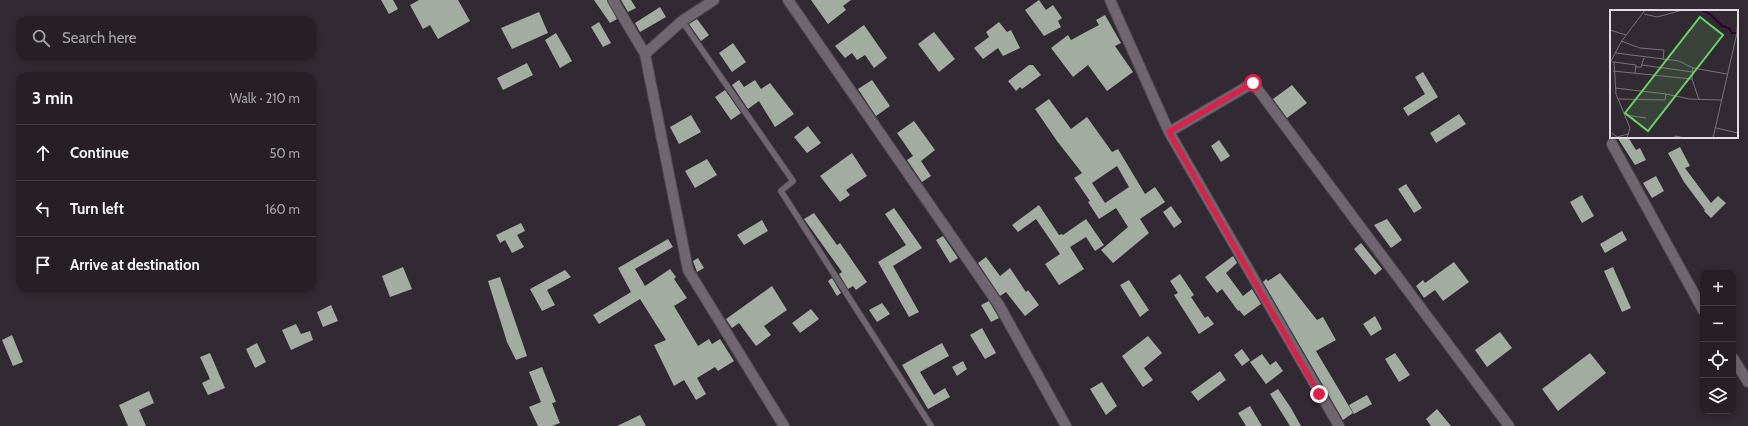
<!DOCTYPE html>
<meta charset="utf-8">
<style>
:root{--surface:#262026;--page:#322d32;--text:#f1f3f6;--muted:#a4a3a7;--line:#423e43}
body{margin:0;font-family:Cabin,sans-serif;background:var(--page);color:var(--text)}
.controls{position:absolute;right:12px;bottom:12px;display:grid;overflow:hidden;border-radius:8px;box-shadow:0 2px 6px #0003}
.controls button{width:36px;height:36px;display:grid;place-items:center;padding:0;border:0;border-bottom:1px solid var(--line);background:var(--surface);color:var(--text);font:20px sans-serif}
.stop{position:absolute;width:12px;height:12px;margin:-9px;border:3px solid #e11d48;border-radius:50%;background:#fff}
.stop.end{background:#e11d48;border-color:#fff;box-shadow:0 1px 4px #0008}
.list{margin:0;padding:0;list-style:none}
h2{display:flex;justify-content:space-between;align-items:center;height:52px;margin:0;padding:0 16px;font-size:17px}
h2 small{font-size:13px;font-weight:400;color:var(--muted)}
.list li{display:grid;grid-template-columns:26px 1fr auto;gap:12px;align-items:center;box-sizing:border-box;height:56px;padding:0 16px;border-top:1px solid var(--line)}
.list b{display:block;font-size:15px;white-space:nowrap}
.list em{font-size:13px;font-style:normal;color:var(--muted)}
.icon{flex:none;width:22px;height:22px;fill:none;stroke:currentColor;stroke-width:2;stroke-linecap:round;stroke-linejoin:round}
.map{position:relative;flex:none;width:1748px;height:426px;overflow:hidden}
.search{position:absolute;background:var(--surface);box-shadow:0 2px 6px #0003;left:16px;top:16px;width:300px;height:44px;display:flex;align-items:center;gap:10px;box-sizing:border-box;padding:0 14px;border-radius:12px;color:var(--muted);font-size:15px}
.panel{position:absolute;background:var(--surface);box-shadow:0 2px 6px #0003;left:16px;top:72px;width:300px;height:220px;border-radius:12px}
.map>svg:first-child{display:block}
.building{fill:#a2aca1;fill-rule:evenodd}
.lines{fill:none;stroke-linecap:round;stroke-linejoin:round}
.service-casing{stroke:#4d474e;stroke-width:7}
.minor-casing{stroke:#4d474e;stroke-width:12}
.service{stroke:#6f6670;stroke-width:5.5}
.minor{stroke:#6f6670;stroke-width:10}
.route{stroke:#e11d48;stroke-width:5}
.inset-river{fill:none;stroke:#2c0132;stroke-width:2}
.inset-road{fill:none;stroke:#787279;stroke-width:1}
.view{fill:#67d465;fill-opacity:0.15;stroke:#67d465;stroke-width:2}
.inset-edge{fill:none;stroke:#e2dde3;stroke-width:2}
</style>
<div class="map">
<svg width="1748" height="426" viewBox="0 0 1748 426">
<rect width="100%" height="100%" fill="#322a32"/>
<path class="building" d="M381,0H393L398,9L389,14Z
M419,0H458L470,21L438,39L430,25L423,29L410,5Z
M594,0H607L617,19L610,23Z
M621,0H631L636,8L628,12Z
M811,0H851L843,6L846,10L828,24Z
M1039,0L1046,10L1053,5L1062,18L1058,21L1061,27L1044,36L1025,10Z
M660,7L666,17L640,32L635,23Z
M539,12L548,33L512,49L501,28Z
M1105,15L1121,43L1115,46L1133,72L1107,91L1088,65L1073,77L1051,48L1068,35L1071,40L1099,25L1096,20Z
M697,19L709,35L701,41L689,24Z
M599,22L611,43L603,47L591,27Z
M999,22L1007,32L1011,30L1020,48L1003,56L998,48L983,59L974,48L989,37L986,32Z
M864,25L887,58L874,68L865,55L857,60L852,53L845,58L835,46Z
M934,32L955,59L939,72L918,44Z
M556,33L572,61L560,68L545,40Z
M733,43L746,62L732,72L719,53Z
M527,63L533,75L503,90L497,78Z
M1029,65H1033L1041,75L1022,89L1020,87L1016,91L1008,81Z
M1423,72L1438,97L1408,116L1403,108L1425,94L1415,77Z
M739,80L744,87L755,80L761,89L770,83L794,114L775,127L759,101L748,109L732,85Z
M872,80L890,106L876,116L858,89Z
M1292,85L1307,103L1287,118L1273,99Z
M725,90L741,113L731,120L715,97Z
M1049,99L1071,129L1087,117L1112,152L1118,149L1145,194L1155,187L1165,202L1140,219L1149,233L1113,263L1101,250L1128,227L1116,208L1099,219L1088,202L1090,201L1074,178L1082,173L1057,141L1035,109ZM1117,166L1129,187L1105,203L1092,183Z
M1459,114L1466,124L1436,143L1430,133Z
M691,115L701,132L679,144L670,127Z
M914,121L935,150L921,161L931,176L922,182L907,160L913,156L897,133Z
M808,126L821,143L807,153L794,137Z
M1617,137H1628L1636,150L1640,148L1646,160L1635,165Z
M1219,140L1230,156L1221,162L1211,146Z
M1680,147L1690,166L1685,168L1711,203L1718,196L1726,203L1711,218L1704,211L1705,210L1684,182L1668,153Z
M852,153L867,176L846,190L850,195L840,202L820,176Z
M707,159L717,175L695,188L685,171Z
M1656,176L1664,191L1652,198L1643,183Z
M1406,184L1422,208L1414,213L1398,189Z
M1582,195L1594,216L1582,223L1570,202Z
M1039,205L1059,235L1062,234L1063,235L1086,219L1104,245L1095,251L1086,237L1070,247L1084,269L1059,285L1045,264L1060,254L1036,219L1018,232L1012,225Z
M1171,206L1182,222L1174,228L1163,212Z
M894,208L922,248L893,266L919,312L909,317L878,262L906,245L885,214Z
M814,213L837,245L840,243L867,282L856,290L853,286L848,289L839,274L842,272L804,219Z
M1387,219L1402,240L1391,248L1374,225Z
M762,220L768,231L744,245L737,235Z
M521,223L525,231L517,235L524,247L512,253L505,240L500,243L496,235Z
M1622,231L1627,240L1605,253L1600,244Z
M943,236L958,258L950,263L936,240Z
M668,239L673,247L635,269L645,286L670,269L676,277L674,279L687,298L674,306L698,346L709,339L712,344L720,339L734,361L718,371L715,367L697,378L706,394L696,400L684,380L674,386L654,345L666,340L640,299L599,324L593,315L631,292L618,268Z
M1361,243L1382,269L1375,275L1354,249Z
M1233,256L1237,263L1226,273L1243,296L1252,289L1261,304L1244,316L1239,310L1238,311L1222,289L1217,293L1205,277Z
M986,257L1000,276L1010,268L1026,292L1028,290L1039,305L1025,316L1006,292L1000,296L978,263Z
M698,258L704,268L697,272L693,261Z
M1454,262L1469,282L1443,301L1435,290L1424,298L1416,286L1423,280L1425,283Z
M403,267L412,289L390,297L382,276Z
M1613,267L1631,308L1622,312L1604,271Z
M565,270L571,277L547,290L555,305L542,311L530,289Z
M1280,273L1317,320L1323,317L1336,340L1316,351L1353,413L1343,420L1263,282L1266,279L1268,281Z
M1180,274L1194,295L1191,297L1205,318L1208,316L1214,324L1199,334L1174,295L1178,293L1170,281Z
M500,277L527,356L516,360L507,342L488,281Z
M832,278L841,293L837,296L828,281Z
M1129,280L1149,310L1140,317L1120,285Z
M772,286L787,310L764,326L771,335L756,346L739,323L732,328L726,319Z
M989,301L999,318L991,322L981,305Z
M882,303L890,314L877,322L869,310Z
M331,305L338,321L323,327L317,312Z
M811,309L819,319L800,333L792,323Z
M1375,316L1382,329L1371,336L1363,324Z
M296,324L301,334L310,331L313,340L291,350L282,330Z
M982,328L996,353L985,359L970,335Z
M1500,332L1512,348L1487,367L1475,350Z
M12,335L23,362L13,366L2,340Z
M1148,336L1162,353L1144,368L1153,380L1143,387L1122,356Z
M257,343L266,362L255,368L246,349Z
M942,343L949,356L920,372L934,395L945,388L950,397L928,409L902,365Z
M1242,349L1250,360L1242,366L1234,355Z
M210,353L225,388L208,395L202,383L210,379L200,357Z
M1395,353L1410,375L1399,382L1385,359Z
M1590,353L1606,373L1558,411L1542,389Z
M1262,354L1270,365L1276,361L1283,371L1266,384L1250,362Z
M963,361L967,369L957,376L952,367Z
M542,367L556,402L552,403L560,423L552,426H538L529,407L541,402L529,372Z
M1220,371L1226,380L1198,401L1191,392Z
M1102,382L1117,406L1106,415L1090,389Z
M1278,389L1291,408L1301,426H1290L1270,394Z
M149,391L154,403L139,410L146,426H128L119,405Z
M1367,395L1372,404L1354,414L1349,405Z
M1250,406L1262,426H1246L1238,413Z
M1437,409L1451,426H1431L1426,419Z
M640,415L646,426H617Z"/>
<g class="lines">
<defs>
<path id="service" d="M682,21L793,181L781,191L931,426"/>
<path id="minor" d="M613,0L645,54L688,270L784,426
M788,0L999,305L1066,426
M1110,0L1169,132L1339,426
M645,54L682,21L714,0
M1169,132L1253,83L1509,426
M1612,144L1703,310
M1733,358L1748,382"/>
</defs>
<use href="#service" class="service-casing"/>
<use href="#minor" class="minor-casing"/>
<use href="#service" class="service"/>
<use href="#minor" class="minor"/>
</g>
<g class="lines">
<path class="route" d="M1253,83L1169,132L1319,394"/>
</g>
<g transform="translate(1610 10)">
<rect width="128" height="128" fill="#322a32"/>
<path class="inset-river" d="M92,0L100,4L112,16L119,18L122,23H126"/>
<path class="inset-road" d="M34,4L47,7L73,0M0,20L16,25M11,31L30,38L54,40L53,50M6,43L69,51L83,58L117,64M2,52H4L6,84L20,118L17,128M4,52L26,55L25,63M0,53L11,32L35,0M32,55L83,62M25,57H31L34,48M83,58L82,69L89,90M3,61L82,69M5,78L56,84L79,89L111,90M9,89L55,90L56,84M15,105L36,108M106,118L128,123M2,123L7,127L18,124M64,128L65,126L75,128M103,128L127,23L128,0"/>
<path class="view" d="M90,7L113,25L38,121L15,103Z"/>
<rect width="128" height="128" class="inset-edge"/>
</g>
</svg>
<div class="controls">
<button>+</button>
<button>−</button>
<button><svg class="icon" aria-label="locate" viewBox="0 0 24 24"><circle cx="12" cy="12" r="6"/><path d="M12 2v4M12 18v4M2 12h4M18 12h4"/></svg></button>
<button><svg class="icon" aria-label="layers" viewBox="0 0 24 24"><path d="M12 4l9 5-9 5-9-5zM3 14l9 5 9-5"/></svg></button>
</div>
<div class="stop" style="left:1253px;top:83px"></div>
<div class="stop end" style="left:1319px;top:394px"></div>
<div class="search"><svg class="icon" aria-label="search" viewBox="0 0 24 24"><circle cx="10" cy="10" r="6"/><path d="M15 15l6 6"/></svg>Search here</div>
<section class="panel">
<h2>3 min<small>Walk · 210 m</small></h2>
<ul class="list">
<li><svg class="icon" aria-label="ahead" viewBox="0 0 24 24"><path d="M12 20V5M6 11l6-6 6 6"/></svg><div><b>Continue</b></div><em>50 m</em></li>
<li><svg class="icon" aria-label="left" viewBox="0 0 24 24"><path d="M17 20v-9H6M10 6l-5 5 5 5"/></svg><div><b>Turn left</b></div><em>160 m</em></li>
<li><svg class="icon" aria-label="arrive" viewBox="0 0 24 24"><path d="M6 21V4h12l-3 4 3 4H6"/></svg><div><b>Arrive at destination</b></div></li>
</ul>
</section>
</div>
